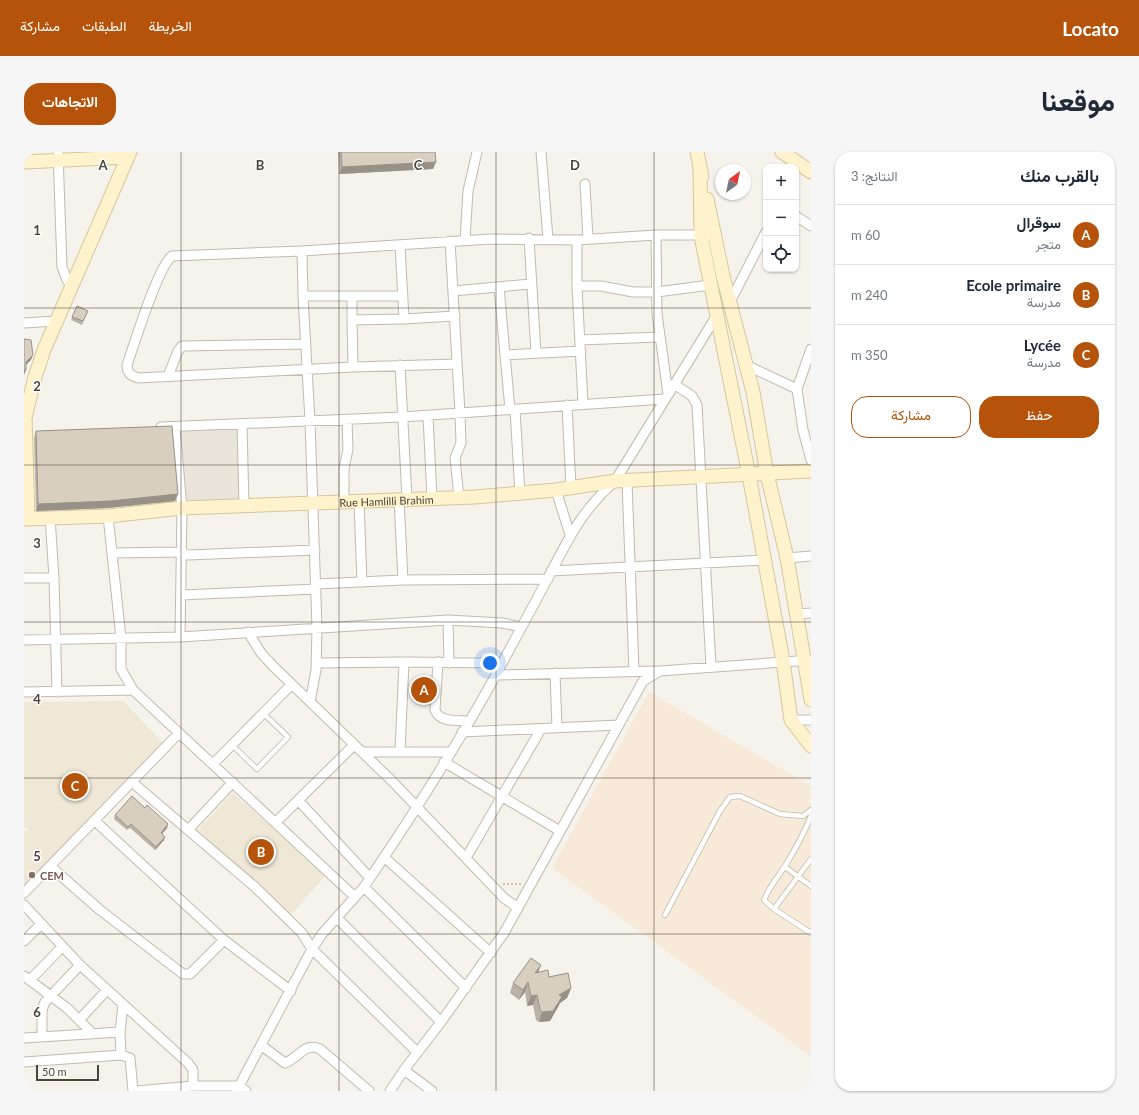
<!DOCTYPE html>
<html lang="ar">
<meta charset="utf-8">
<style>
:root{--surface:#fff;--page:#f6f6f7;--text:#1f2937;--muted:#747a83;--line:#e0e1e3;--accent:#b45309}
body{margin:0;font-family:Lato,Vazirmatn,sans-serif;background:var(--page);color:var(--text);direction:rtl}
.controls{position:absolute;right:12px;top:12px;display:grid;overflow:hidden;border-radius:8px;box-shadow:0 1px 3px #0004}
.controls button{width:36px;height:36px;display:grid;place-items:center;padding:0;border:0;border-bottom:1px solid var(--line);background:var(--surface);color:var(--text);font:20px sans-serif}
.compass{position:absolute;left:691px;top:12px;width:36px;height:36px;border-radius:50%;background:var(--surface);box-shadow:0 1px 3px #0004;rotate:33deg}
.scale{position:absolute;left:12px;bottom:10px;width:63px;box-sizing:border-box;padding-left:4px;border:2px solid #4b4439;border-top:0;font-size:11px;line-height:14px;white-space:nowrap;color:#4b4439;-webkit-text-stroke:3px #fff;paint-order:stroke}
.you{position:absolute;left:466px;top:511px;width:14px;height:14px;margin:-10px;border:3px solid #fff;border-radius:50%;background:#1a73e8;box-shadow:0 0 0 6px #1a73e833}
.badge{display:grid;place-items:center;width:26px;height:26px;border-radius:50%;background:var(--accent);color:#fff;font-size:13px;font-weight:700}
.pin{position:absolute;translate:-50% -50%;border:2px solid #fff;box-shadow:0 1px 4px #0006}
.list{margin:0;padding:0;list-style:none}
h2{display:flex;justify-content:space-between;align-items:center;height:52px;margin:0;padding:0 16px;font-size:17px}
h2 small{font-size:13px;font-weight:400;color:var(--muted)}
.list li{display:grid;grid-template-columns:26px 1fr auto;gap:12px;align-items:center;box-sizing:border-box;height:60px;padding:0 16px;border-top:1px solid var(--line)}
.list b{display:block;font-size:15px;white-space:nowrap}
.list p{margin:0;font-size:13px;white-space:nowrap;color:var(--muted)}
.list em{font-size:13px;font-style:normal;color:var(--muted)}
.actions{display:flex;gap:8px;padding:12px 16px}
.actions a{flex:1;padding:9px 0;border:1px solid var(--accent);border-radius:16px;text-align:center;font-size:14px;color:var(--accent)}
.actions .main{background:var(--accent);color:#fff}
.icon{flex:none;width:22px;height:22px;fill:none;stroke:currentColor;stroke-width:2;stroke-linecap:round;stroke-linejoin:round}
.map{position:relative;flex:none;width:787px;height:939px;overflow:hidden;direction:ltr;border-radius:16px}
header{display:flex;align-items:center;gap:24px;box-sizing:border-box;height:56px;padding:0 20px;background:var(--accent);color:#fff}
header strong{font-size:19px}
nav{display:flex;gap:22px;margin-inline-start:auto;font-size:14px}
.intro{display:flex;align-items:center;justify-content:space-between;box-sizing:border-box;height:96px;padding:0 24px}
h1{margin:0;font-size:28px}
.button{padding:10px 18px;border-radius:16px;background:var(--accent);color:#fff;font-size:14px;font-weight:700}
main{display:flex;gap:24px;padding:0 24px}
aside{flex:1;background:var(--surface);border-radius:16px;box-shadow:0 1px 3px #0004}
.map>svg:first-child{display:block}
.residential{fill:#eae5da}
.commercial{fill:#f7ead8}
.education{fill:#efe8d6}
.lines{fill:none;stroke-linecap:round;stroke-linejoin:round}
.lane-casing{stroke:#c2bbae;stroke-width:6}
.street-casing{stroke:#c2bbae;stroke-width:11}
.secondary-casing{stroke:#d6c79b;stroke-width:15}
.path{stroke:#c4b79f;stroke-width:1.5;stroke-dasharray:2 2;stroke-linecap:butt}
.lane{stroke:#fff;stroke-width:4.5}
.street{stroke:#fff;stroke-width:9}
.secondary{stroke:#fff3cd;stroke-width:13}
.wall{fill:#bab2a6}
.shaded-wall{fill:#979187}
.building{fill:#d8cfc1;stroke:#979187}
.grid{fill:none;stroke:#4b4439;stroke-width:1;stroke-opacity:0.55}
.education-dot{fill:#8d6e63;stroke:#fff;stroke-width:1.5}
.labels{text-anchor:middle;dominant-baseline:central;stroke-width:3;stroke-linejoin:round;paint-order:stroke}
.street-label{font-size:11px;fill:#4b4439;stroke:#fff}
.education-label{font-size:11px;font-weight:bold;fill:#785e54;stroke:#fff;text-anchor:start}
.grid-label{font-size:13px;text-anchor:middle;font-weight:bold;fill:#4b4439;stroke:#fff;stroke-width:3;stroke-linejoin:round;paint-order:stroke}
</style>
<header>
<strong>Locato</strong>
<nav><a>الخريطة</a><a>الطبقات</a><a>مشاركة</a></nav>
</header>
<div class="intro"><h1>موقعنا</h1><a class="button">الاتجاهات</a></div>
<main>
<aside>
<h2>بالقرب منك<small>النتائج: 3</small></h2>
<ul class="list">
<li><span class="badge">A</span><div><b>سوقرال</b><p>متجر</p></div><em>60 m</em></li>
<li><span class="badge">B</span><div><b>Ecole primaire</b><p>مدرسة</p></div><em>240 m</em></li>
<li><span class="badge">C</span><div><b>Lycée</b><p>مدرسة</p></div><em>350 m</em></li>
</ul>
<div class="actions"><a class="main">حفظ</a><a>مشاركة</a></div>
</aside>
<div class="map">
<svg width="787" height="939" viewBox="0 0 787 939">
<rect width="100%" height="100%" fill="#f6f3ec"/>
<path class="residential" d="M218,272L220,354L158,356L151,275Z"/>
<path class="commercial" d="M625,540L787,634V904L528,716Z"/>
<path class="education" d="M99,549L141,593L0,740V679H6L0,675V550Z
M208,641L304,721L266,764L174,678Z"/>
<g class="lines">
<defs>
<path id="lane" d="M208,593L233,617L264,585L239,561
M787,664C780,681 771,698 761,714C754,725 745,735 740,748L750,757L787,781
M761,715L787,734
M750,757L787,707
M641,763L696,659L706,645L716,644L756,662L779,664L787,658"/>
<path id="street" d="M34,0L38,115L43,128L48,134
M517,0L524,87
M561,32L564,87
M772,64L787,74
M632,83L633,162L644,242
M505,86L512,201
M441,88L444,39L453,0
M426,89L436,261L437,291L431,306L435,346
M376,93L380,167L431,164
M278,99L148,104C134,114 110,193 103,213C103,221 106,223 114,226L329,215L328,168
M553,134H577L609,140H633L686,133
M475,135L481,203
M429,139L507,132
M279,144H379
M328,145V168L380,167
M706,150L742,80
M0,171L32,169
M556,188L636,185
M787,197L773,237L779,278L787,308
M376,213L383,347
M722,213L773,237
M329,215L433,212
M144,224L154,199L158,194L282,192
M650,232L668,244L673,253L687,515
M559,252L553,134V88L632,83H690
M543,253L547,336
M486,257L481,203L557,199
M491,257L496,342
M404,264L408,346
M218,272L220,354
M137,275L378,265L640,247
M151,275L158,356L156,485
M603,329L610,519
M532,338L546,383
M375,347L379,428
M335,349L338,430
M320,350V317L324,297L323,268
M84,364L97,486V517L109,538L331,745L340,735C385,669 429,600 468,530C486,496 505,462 523,428C544,388 556,360 591,329L693,163
M26,365L30,426L33,540
M88,401L157,400L164,403L291,398
M763,406L787,404
M527,419L741,408
M0,426H30
M292,432L379,428L524,427
M157,443L292,437
M773,462L787,461
M224,480L237,501L249,514L368,629L480,746L494,756
M0,488L156,485L424,468
M414,510L411,558C416,571 433,568 445,569
M292,511L380,510
M425,511L424,468L478,471L497,475
M531,521L533,576
M472,523L634,519
M0,540L109,538
M286,550L292,518L293,476L286,269L279,144L278,99L467,87L553,88
M767,568H787
M438,580L595,573
M376,599L380,510L478,511
M338,600H426
M420,610L536,679
M189,612L267,533
M108,630L231,735L278,781L288,797L393,900
M274,648L346,726
M71,669L200,788L267,839
M252,670L330,593
M165,677L209,630
M360,705L467,801
M442,706L517,577
M26,714L76,758L159,822H166L200,788
M340,735L442,836
M0,741L155,581
M0,753L56,813L164,911L169,918V934H216L222,939
M313,766L417,870
M0,789L17,772
M0,824L43,856L68,881
M6,828L38,795
M99,853L96,880L97,903L106,906L109,939
M55,868L83,838
M18,884V858L21,850L56,813
M0,886L96,880
M238,894L261,911C275,906 280,890 296,897L345,939
M0,910L97,903
M213,938L288,797L298,782L331,745
M112,939L169,934
M366,939L380,918
M408,939L380,918L417,870L480,781L619,529L636,519L787,508"/>
<g id="secondary">
<path d="M673,0L678,24"/>
<path d="M758,0L787,20"/>
<path d="M0,10L104,5"/>
<path d="M676,17L677,84L725,323L759,509L767,568L787,594"/>
<path d="M683,47L699,124L729,240L743,322L763,406L787,548"/>
<path id="s1" d="M0,367L84,364L158,356L451,345L532,338L591,329L787,319"/>
<path d="M4,367L1,266L11,225L20,198L106,0"/>
</g>
</defs>
<use href="#lane" class="lane-casing"/>
<use href="#street" class="street-casing"/>
<use href="#secondary" class="secondary-casing"/>
<path class="path" d="M479,732H497"/>
<use href="#lane" class="lane"/>
<use href="#street" class="street"/>
<use href="#secondary" class="secondary"/>
</g>
<path class="wall" d="M314,0H411L412,10L409,17L315,22Z
M53,154L64,159L58,173L47,168Z
M12,279L154,342L151,349L83,356L12,359L10,286Z
M91,663L143,676L138,682L140,688L131,698L106,676L103,678L90,667Z
M514,820L547,836L543,846L536,851L534,855L526,869L515,870L512,868L509,853L503,854L501,840L495,848L486,841L489,831Z"/>
<path class="shaded-wall" d="M412,10L409,17L315,22L318,15Z
M9,203L7,208L0,215L2,210Z
M0,218H2L0,223Z
M154,342L151,349L83,356L12,359L14,352Z
M144,672L143,676L136,684L137,681Z
M141,685L140,688L131,698L132,695Z
M517,813L513,823L511,821Z
M504,830L501,840L495,848L499,838Z
M547,836L543,846L536,851L534,855L526,869L515,870L518,860L535,843Z
M513,843L509,853L503,854L507,844Z"/>
<path class="building" d="M317,0H411L412,10L318,15Z
M53,154L64,159L59,169L48,165Z
M0,187L7,188L9,203L2,210V218H0Z
M148,274L154,342L86,349L14,352L12,279Z
M108,644L121,656L123,653L144,672L137,681L141,685L132,695L107,672L104,675L91,663Z
M507,806L517,813L511,821L524,818L525,825L544,821L547,836L535,843L538,845L529,859L518,860L516,858L513,843L507,844L504,830L499,838L489,831Z"/>
<path class="grid" d="M157,0V939M315,0V939M472,0V939M630,0V939M0,156H787M0,313H787M0,470H787M0,626H787M0,782H787"/>
<circle class="education-dot" cx="8" cy="723" r="4"/>
<g class="labels">
<g class="street-label">
<text stroke="none"><textPath href="#s1" startOffset="363">Rue Hamlilli Brahim</textPath></text>
</g>
<g class="education-label">
<text x="16" y="723">CEM</text>
</g>
</g>
<g class="grid-label">
<text x="79" y="18">A</text>
<text x="236" y="18">B</text>
<text x="394" y="18">C</text>
<text x="551" y="18">D</text>
<text x="13" y="83">1</text>
<text x="13" y="239">2</text>
<text x="13" y="396">3</text>
<text x="13" y="552">4</text>
<text x="13" y="709">5</text>
<text x="13" y="865">6</text>
</g>
</svg>
<div class="controls">
<button>+</button>
<button>−</button>
<button><svg class="icon" aria-label="locate" viewBox="0 0 24 24"><circle cx="12" cy="12" r="6"/><path d="M12 2v4M12 18v4M2 12h4M18 12h4"/></svg></button>
</div>
<svg class="compass" viewBox="-18 -18 36 36"><path d="M0-13l5 13h-10z" fill="#e53935"/><path d="M0 13l5-13h-10z" fill="#747a83"/></svg>
<div class="scale">50 m</div>
<div class="you"></div>
<div class="pin badge" style="left:400px;top:538px">A</div>
<div class="pin badge" style="left:237px;top:700px">B</div>
<div class="pin badge" style="left:51px;top:634px">C</div>
</div>
</main>
